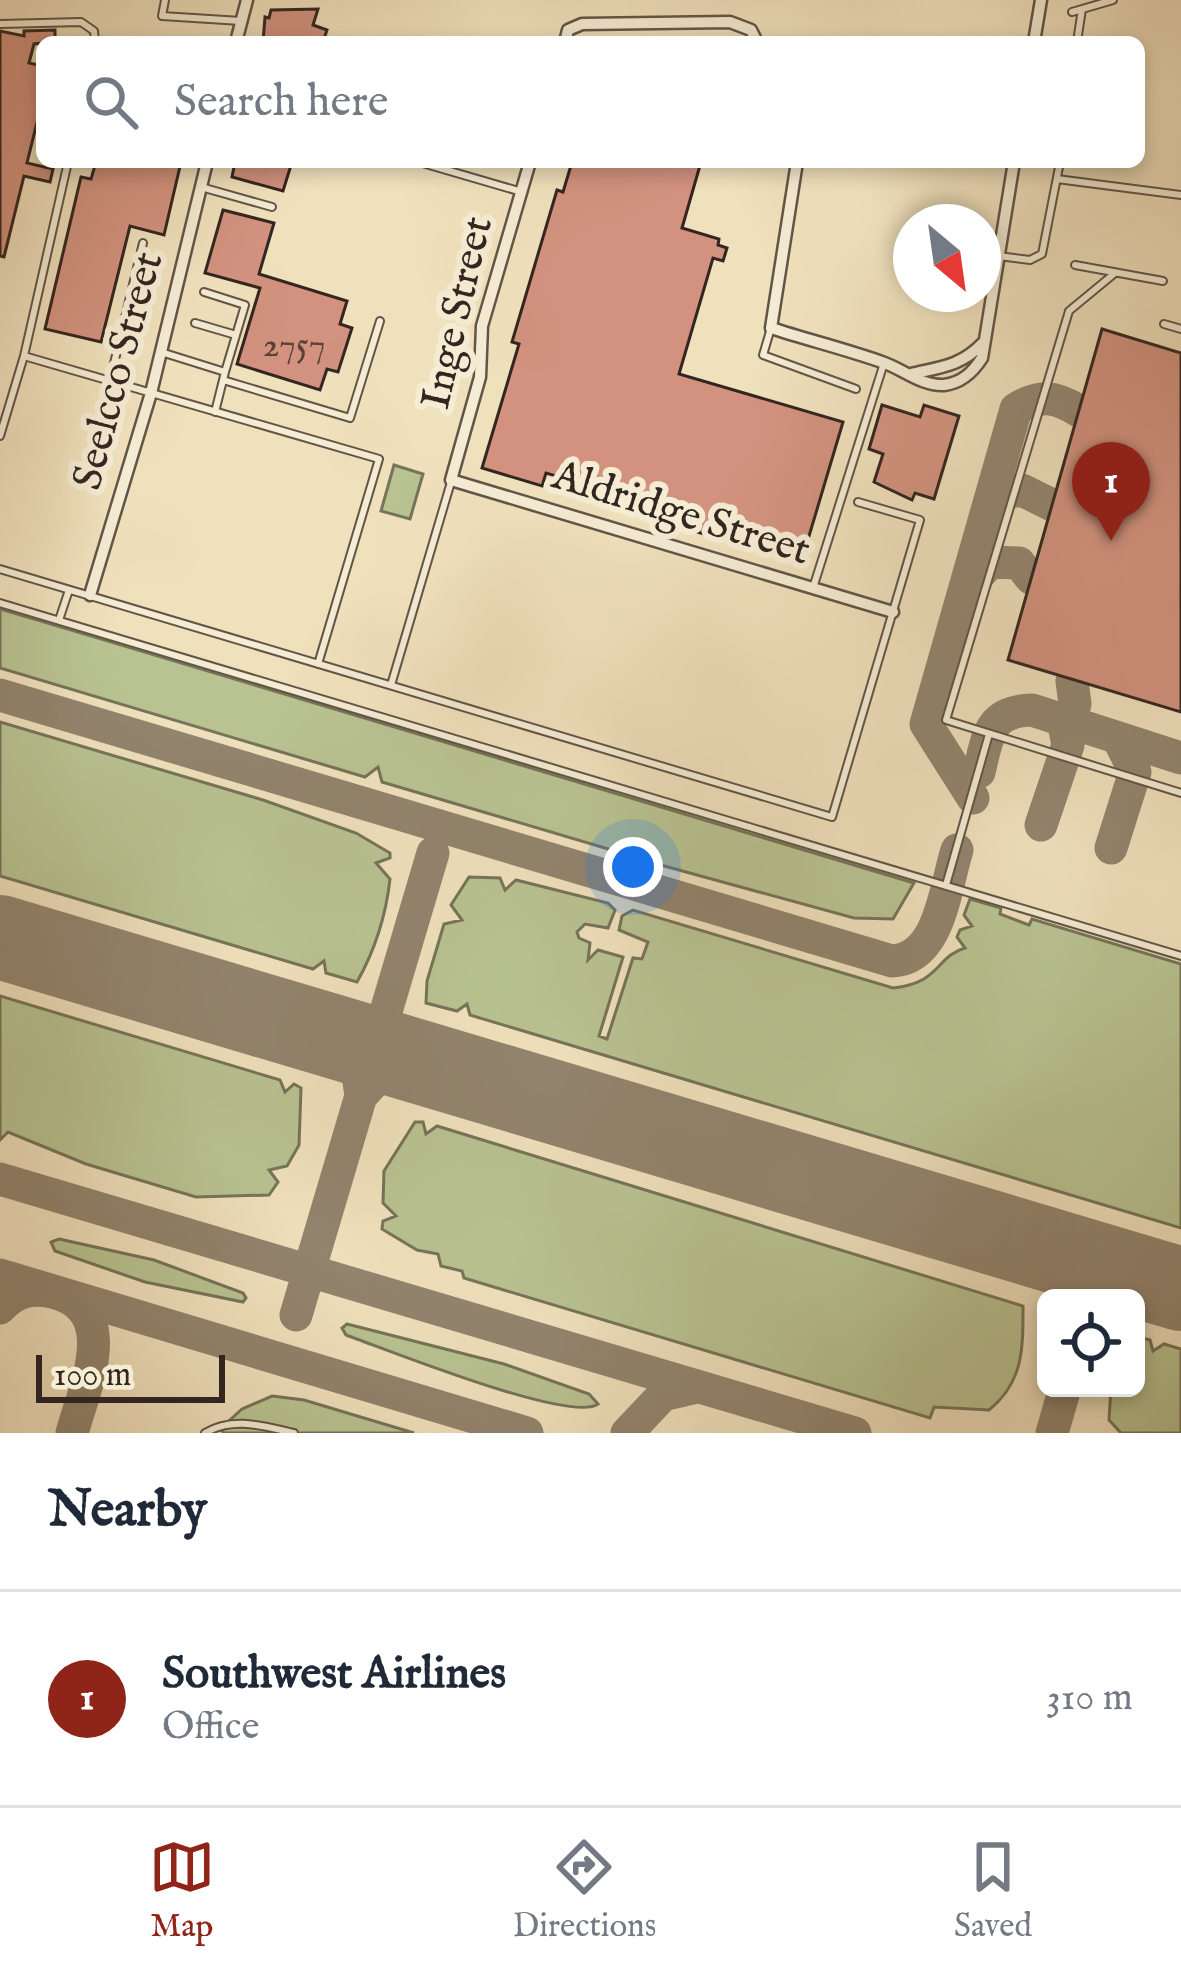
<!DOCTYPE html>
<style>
:root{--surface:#fff;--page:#f2f2f3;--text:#1f2937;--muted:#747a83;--line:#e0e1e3;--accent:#8f2418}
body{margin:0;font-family:"IM FELL English",serif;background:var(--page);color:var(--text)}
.controls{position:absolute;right:36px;bottom:36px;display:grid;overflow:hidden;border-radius:18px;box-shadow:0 6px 18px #0003}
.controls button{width:108px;height:108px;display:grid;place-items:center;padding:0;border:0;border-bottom:3px solid var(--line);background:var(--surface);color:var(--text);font:60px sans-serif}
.compass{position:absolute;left:893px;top:204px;width:108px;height:108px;border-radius:50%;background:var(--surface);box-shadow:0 6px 18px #0003;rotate:151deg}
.scale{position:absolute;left:36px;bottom:30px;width:189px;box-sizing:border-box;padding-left:12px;border:6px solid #332620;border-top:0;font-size:33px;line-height:42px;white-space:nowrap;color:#332620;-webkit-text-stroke:9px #f5ecd4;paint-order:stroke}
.you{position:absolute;left:633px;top:867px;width:42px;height:42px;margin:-30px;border:9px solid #fff;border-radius:50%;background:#1a73e8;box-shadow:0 0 0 18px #1a73e833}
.badge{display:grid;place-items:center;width:78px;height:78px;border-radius:50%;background:var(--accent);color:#fff;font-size:39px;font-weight:700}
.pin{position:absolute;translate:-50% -99px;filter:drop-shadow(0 3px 6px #0008)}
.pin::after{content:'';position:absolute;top:63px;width:42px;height:36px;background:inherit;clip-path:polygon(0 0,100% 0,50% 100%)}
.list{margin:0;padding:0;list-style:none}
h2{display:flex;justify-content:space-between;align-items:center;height:156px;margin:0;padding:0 48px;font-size:51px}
h2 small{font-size:39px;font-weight:400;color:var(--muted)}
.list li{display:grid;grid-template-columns:78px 1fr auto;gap:36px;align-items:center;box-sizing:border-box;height:216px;padding:0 48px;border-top:3px solid var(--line)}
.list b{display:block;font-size:45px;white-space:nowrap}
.list p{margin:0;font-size:39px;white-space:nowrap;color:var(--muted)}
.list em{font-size:39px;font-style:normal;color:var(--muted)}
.icon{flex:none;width:66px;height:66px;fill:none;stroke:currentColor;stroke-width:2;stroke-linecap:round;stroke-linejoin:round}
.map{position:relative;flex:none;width:1181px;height:1433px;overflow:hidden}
.search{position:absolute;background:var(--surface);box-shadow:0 6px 18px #0003;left:36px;right:36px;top:36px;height:132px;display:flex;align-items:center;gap:30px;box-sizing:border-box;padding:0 42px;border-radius:18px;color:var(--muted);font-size:45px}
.sheet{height:372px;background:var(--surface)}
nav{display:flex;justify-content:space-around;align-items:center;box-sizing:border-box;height:168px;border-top:3px solid var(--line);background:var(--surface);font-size:33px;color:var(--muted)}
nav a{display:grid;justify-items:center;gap:6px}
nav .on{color:var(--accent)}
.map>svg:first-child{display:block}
.green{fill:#b9c392;stroke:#767459;stroke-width:3}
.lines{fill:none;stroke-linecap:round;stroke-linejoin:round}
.taxiway{stroke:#92846e;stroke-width:33}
.runway{stroke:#92846e;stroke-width:84}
.building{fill:#d2927f;stroke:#332620;stroke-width:3}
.lane-casing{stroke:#625547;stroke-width:10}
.street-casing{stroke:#625547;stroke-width:15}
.lane{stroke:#f5ecd4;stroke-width:6}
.street{stroke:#f5ecd4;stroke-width:10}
.labels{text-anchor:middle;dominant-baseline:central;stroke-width:12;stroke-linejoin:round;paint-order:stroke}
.number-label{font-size:36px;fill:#5b4138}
.street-label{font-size:42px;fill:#332620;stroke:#f5ecd4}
</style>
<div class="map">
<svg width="1181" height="1433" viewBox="0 0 1181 1433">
<rect width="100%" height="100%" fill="#f0e1bd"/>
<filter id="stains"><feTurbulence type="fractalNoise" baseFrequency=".00167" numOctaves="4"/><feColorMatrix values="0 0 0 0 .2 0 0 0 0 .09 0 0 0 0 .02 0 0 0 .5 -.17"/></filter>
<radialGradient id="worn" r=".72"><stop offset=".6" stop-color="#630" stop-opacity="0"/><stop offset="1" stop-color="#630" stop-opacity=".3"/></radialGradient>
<path class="green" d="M394,465L423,474L410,519L381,511Z
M0,609L88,635L914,883L893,919L854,918L646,861L643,848L632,856L382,782L378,767L365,777L0,668Z
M0,722L263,800L356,833L390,853V858L376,863L390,879C386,915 375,950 357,982L326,973L324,961L313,969L0,876Z
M469,877L500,878L505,890L516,880L608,903L615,910L608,928L585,924L577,932L579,938L590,943L588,960L598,950L623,957L599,1036L607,1039L633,958L642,959L648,942L619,930L622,916L633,910L893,988C941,983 936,956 965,948L957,937L960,930L972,926L964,915L970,899L1001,908L1000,914L1029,925L1032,919L1181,964V1228L470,1015L467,1004L457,1011L426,1003L427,981L444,924L462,920L451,905Z
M0,996L280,1080L285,1092L294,1084L301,1088L299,1145L287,1166L269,1170L278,1182L269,1195L196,1197L86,1164L8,1132L0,1140Z
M415,1122H423L426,1134L437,1126L1023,1306C1023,1347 1024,1382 989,1410L934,1407L930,1418L464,1278L462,1271L441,1266L438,1254L417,1250L382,1229L383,1221L396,1216L383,1203L384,1171Z
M59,1239L154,1260L243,1293L246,1298L243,1302L145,1282L55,1251L51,1242Z
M347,1324L504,1364L589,1394L598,1404C571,1424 386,1349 346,1335L342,1328Z
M1142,1338L1150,1340L1153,1351L1164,1344L1181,1349V1433H1121L1109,1420L1111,1388H1136V1348Z
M272,1396L304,1400L414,1433H224L220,1429L242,1409Z"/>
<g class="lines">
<path class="taxiway" d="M988,509L1000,493L1022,490L1052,505
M965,591L990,562L1019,563L1031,578
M0,695L892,961C940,959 945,888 957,850
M979,772C988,735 989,711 1032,710L1181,758
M973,798L926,724L1016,409C1040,394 1055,396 1079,411
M1041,825L1068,745L1063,720L1070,718L1075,704L1072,681
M1111,848L1135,772L1118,738
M334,1037L357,1067L361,1096
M361,1096L382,1073L419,1063
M0,1179L855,1433
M0,1275L527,1433
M1141,1276L1181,1289
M0,1308C14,1292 31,1287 52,1292C123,1309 84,1388 72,1433
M296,1315L433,853
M627,1433L663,1395L697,1387
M1052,1433L1065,1388"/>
<path class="runway" d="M0,937L1181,1289"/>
</g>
<path class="building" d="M318,9L313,25L327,30L323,42H263L265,17L269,18L271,10Z
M55,30V42L34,44L29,63L42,66V102L27,163L53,169L50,182L24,176L4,257L0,256V31L24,36V31Z
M96,162H181L164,235L130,226L101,342L45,329L81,177L91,179Z
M235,162H292L283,191L232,177Z
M572,162H701L682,228L719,239L718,245L727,248L723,261L713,258L679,374L843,422L801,563L573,495L577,482L546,473L542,486L482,468L519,344L512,342L557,190L563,192Z
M223,210L274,223L259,274L347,301L340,324L352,328L338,372L327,369L320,390L237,364L260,288L205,273Z
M1102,329L1181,353V712L1008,660Z
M882,405L920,417L924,405L959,416L934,499L915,493L912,500L874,482L883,454L869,449Z"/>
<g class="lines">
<defs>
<path id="lane" d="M165,0L162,16L241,21
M1072,12L1113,0
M0,24L81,22L94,31L95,42
M1077,42L1082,9
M419,162L522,192
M1057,179L1181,195
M201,187L272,207
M999,256L1030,260L1042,254L1060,162
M1075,265L1163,281
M1115,273L1069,311L946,720L1181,793
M204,292L245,305L225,372
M195,323L236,335
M1164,324L1181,329
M771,328L763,355L856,389
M161,352L225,372L215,412
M24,356L68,162
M110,380L143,243
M223,380L350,418L380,321
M0,436L24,356L379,459L318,664
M0,569L832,817L920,520L858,502
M813,588L884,363
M0,603L1181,956
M59,620L69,590
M391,685L451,482
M946,885L989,734
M205,1433C233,1416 263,1426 294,1433"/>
<path id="street" d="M236,42L247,0
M565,42L568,30L582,24L730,22L751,30L757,42
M1034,42L1041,0
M530,162L482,326L480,377L451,480L893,612
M797,162L771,328C808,340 845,349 882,362C903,369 921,386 944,385C962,383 973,372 982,358L1014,162
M911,374C941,367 961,366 983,343
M90,595L151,393L207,162"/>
</defs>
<use href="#lane" class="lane-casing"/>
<use href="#street" class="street-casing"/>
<use href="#lane" class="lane"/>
<use href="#street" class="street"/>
</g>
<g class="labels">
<g class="number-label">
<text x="294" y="346">2757</text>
</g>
<g class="street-label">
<text transform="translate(458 313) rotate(-77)">Inge Street</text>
<text transform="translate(119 371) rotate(-75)">Seelcco Street</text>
<text transform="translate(681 514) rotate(17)">Aldridge Street</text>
</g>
</g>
<rect width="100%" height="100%" filter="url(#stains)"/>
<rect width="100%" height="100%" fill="url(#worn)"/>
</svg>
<div class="controls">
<button><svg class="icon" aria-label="locate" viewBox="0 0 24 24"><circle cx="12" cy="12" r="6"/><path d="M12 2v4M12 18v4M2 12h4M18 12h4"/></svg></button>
</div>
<svg class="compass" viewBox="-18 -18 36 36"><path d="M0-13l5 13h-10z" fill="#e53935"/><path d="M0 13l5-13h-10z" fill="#747a83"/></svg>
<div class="scale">100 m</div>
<div class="you"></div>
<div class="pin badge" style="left:1111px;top:541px">1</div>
<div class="search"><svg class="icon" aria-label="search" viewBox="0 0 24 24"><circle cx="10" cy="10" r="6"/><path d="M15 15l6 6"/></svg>Search here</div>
</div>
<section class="sheet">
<h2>Nearby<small></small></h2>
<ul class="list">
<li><span class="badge">1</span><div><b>Southwest Airlines</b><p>Office</p></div><em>310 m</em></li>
</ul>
</section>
<nav>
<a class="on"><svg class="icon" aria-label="map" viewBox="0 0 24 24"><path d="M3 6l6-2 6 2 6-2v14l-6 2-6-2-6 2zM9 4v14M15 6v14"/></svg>Map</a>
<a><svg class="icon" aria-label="directions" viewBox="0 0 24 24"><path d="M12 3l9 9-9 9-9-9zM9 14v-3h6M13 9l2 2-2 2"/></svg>Directions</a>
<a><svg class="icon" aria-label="saved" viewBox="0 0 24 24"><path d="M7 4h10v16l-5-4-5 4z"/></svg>Saved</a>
</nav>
